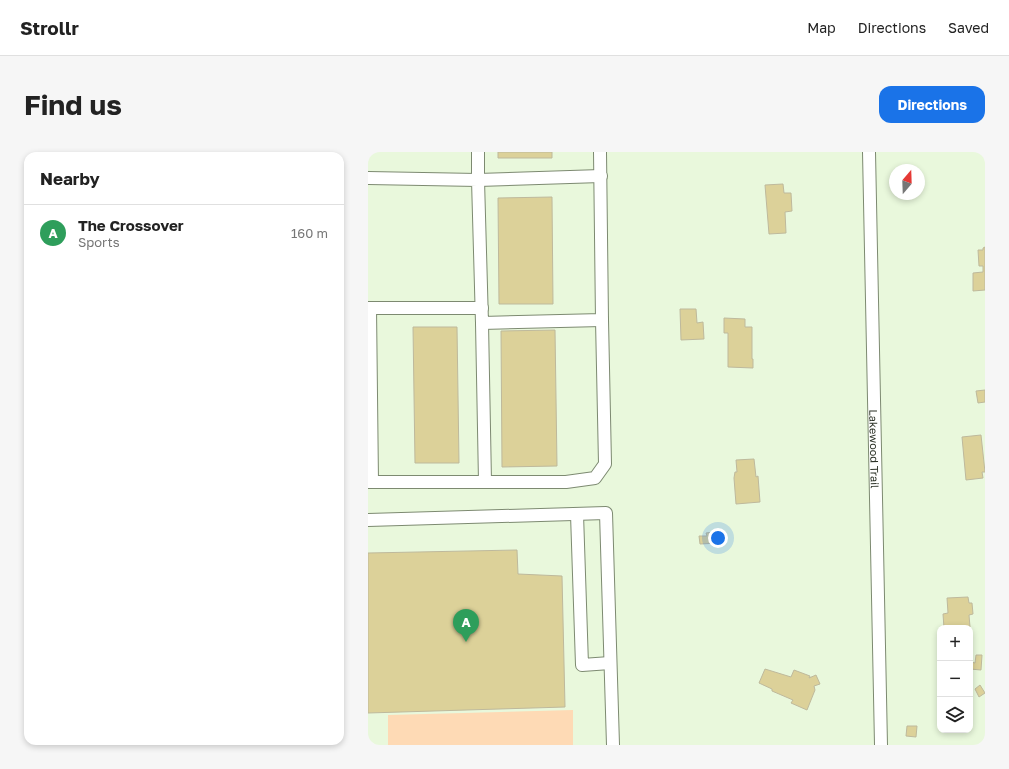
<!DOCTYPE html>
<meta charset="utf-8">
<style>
:root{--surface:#fff;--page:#f6f6f6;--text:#222;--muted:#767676;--line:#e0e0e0;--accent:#1a73e8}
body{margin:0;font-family:"Golos Text",sans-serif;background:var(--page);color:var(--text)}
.controls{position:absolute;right:12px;bottom:12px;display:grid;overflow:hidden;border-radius:8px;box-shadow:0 2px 6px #0003}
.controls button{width:36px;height:36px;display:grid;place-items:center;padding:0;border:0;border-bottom:1px solid var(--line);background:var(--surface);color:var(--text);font:20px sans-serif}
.compass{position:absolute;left:521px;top:12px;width:36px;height:36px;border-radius:50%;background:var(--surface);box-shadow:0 2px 6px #0003;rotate:19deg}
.you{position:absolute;left:350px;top:386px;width:14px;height:14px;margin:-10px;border:3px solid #fff;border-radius:50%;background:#1a73e8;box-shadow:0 0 0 6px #1a73e833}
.badge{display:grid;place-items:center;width:26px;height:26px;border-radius:50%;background:var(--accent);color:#fff;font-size:13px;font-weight:700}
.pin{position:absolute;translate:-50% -33px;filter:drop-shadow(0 1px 2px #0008)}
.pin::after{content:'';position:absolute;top:21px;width:14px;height:12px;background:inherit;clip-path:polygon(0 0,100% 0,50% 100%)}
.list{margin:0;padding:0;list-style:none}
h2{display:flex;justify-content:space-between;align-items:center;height:52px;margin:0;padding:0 16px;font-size:17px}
h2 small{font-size:13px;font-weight:400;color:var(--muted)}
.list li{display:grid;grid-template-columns:26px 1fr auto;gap:12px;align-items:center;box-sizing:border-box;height:56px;padding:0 16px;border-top:1px solid var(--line)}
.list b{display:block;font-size:15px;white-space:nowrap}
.list p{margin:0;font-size:13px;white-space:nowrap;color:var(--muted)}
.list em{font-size:13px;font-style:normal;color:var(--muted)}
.icon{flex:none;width:22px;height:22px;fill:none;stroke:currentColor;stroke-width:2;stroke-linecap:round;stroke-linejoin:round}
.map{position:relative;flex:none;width:617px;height:593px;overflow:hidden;border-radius:12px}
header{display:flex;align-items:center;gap:24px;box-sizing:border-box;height:56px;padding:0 20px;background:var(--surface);border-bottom:1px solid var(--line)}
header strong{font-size:19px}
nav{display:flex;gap:22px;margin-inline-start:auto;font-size:14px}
.intro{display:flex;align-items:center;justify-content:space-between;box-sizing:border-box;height:96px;padding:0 24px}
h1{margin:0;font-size:28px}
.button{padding:10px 18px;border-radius:12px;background:var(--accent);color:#fff;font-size:14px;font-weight:700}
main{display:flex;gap:24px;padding:0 24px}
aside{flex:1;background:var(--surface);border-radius:12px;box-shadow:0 2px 6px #0003}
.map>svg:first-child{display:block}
.green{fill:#fedab5}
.building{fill:#dcd199;stroke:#beb99c}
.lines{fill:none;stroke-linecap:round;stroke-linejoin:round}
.minor-casing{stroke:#7d8a71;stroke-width:14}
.minor{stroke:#fff;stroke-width:12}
.labels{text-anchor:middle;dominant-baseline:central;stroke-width:3;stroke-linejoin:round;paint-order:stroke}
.street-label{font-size:11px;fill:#2d3328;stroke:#fff}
</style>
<header>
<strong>Strollr</strong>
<nav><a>Map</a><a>Directions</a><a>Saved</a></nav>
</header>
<div class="intro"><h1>Find us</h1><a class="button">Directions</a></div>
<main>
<aside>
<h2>Nearby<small></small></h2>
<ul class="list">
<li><span class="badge" style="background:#2e9e5b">A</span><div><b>The Crossover</b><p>Sports</p></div><em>160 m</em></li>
</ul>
</aside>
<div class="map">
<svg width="617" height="593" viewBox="0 0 617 593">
<rect width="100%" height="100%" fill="#e9f8dc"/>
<path class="green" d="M205,558V593H20V563Z"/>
<path class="building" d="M130,0H184V6H130Z
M415,32L416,41H423L424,59L417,60L418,81L401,82L397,33Z
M184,45L185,152H131L130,46Z
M617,95V138L605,139V121L615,120V114H611L610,98H615V96Z
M312,157H328L329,171L335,170L336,187L313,188Z
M356,166L377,167V175H384V207H385V216L360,215V181H356Z
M45,175H89L91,311H47Z
M187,178L189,314L134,315L133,179Z
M617,238V250L610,251L608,239Z
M613,283L617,320H614L615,326L598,328L594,285Z
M386,307L388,325L390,324L392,350L368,352L366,326L367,320H369L368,308Z
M345,380V384L351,383V391L332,392L331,384H339L338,381Z
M149,398L150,422L194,424L197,555L0,561V401Z
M600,445L601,451H604L605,462L601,463L602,475L576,476L575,462L580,461L579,446Z
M608,503H614L613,518L602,517L603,510L607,511Z
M397,517L423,525L426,518L442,524L441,526L448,523L452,532L446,534L447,538L439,558L423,551L425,548L404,539V537L391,531Z
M612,533L617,541L611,545L607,537Z
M539,574H549L548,585L538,584Z"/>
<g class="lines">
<defs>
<g id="minor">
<path d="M110,0V28L233,24"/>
<path id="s1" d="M501,0L513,593"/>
<path d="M0,26L110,28L114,171L234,168L232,0"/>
<path d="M0,156H114"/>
<path d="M114,171L117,330"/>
<path d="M0,330H4L2,156"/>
<path d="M4,330H198L227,326L237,312L234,168"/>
<path d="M209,362L214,513L242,511"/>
<path d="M0,368L238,361L245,593"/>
</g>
</defs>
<use href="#minor" class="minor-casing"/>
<use href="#minor" class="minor"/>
</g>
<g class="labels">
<g class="street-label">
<text stroke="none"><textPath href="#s1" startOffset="297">Lakewood Trail</textPath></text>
</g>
</g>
</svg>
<div class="controls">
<button>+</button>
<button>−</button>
<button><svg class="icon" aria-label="layers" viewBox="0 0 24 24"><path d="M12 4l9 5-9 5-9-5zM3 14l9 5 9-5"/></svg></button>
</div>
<svg class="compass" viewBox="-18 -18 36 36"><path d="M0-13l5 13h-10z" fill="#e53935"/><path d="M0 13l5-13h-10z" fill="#767676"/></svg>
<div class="you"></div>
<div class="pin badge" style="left:98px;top:490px;background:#2e9e5b">A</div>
</div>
</main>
